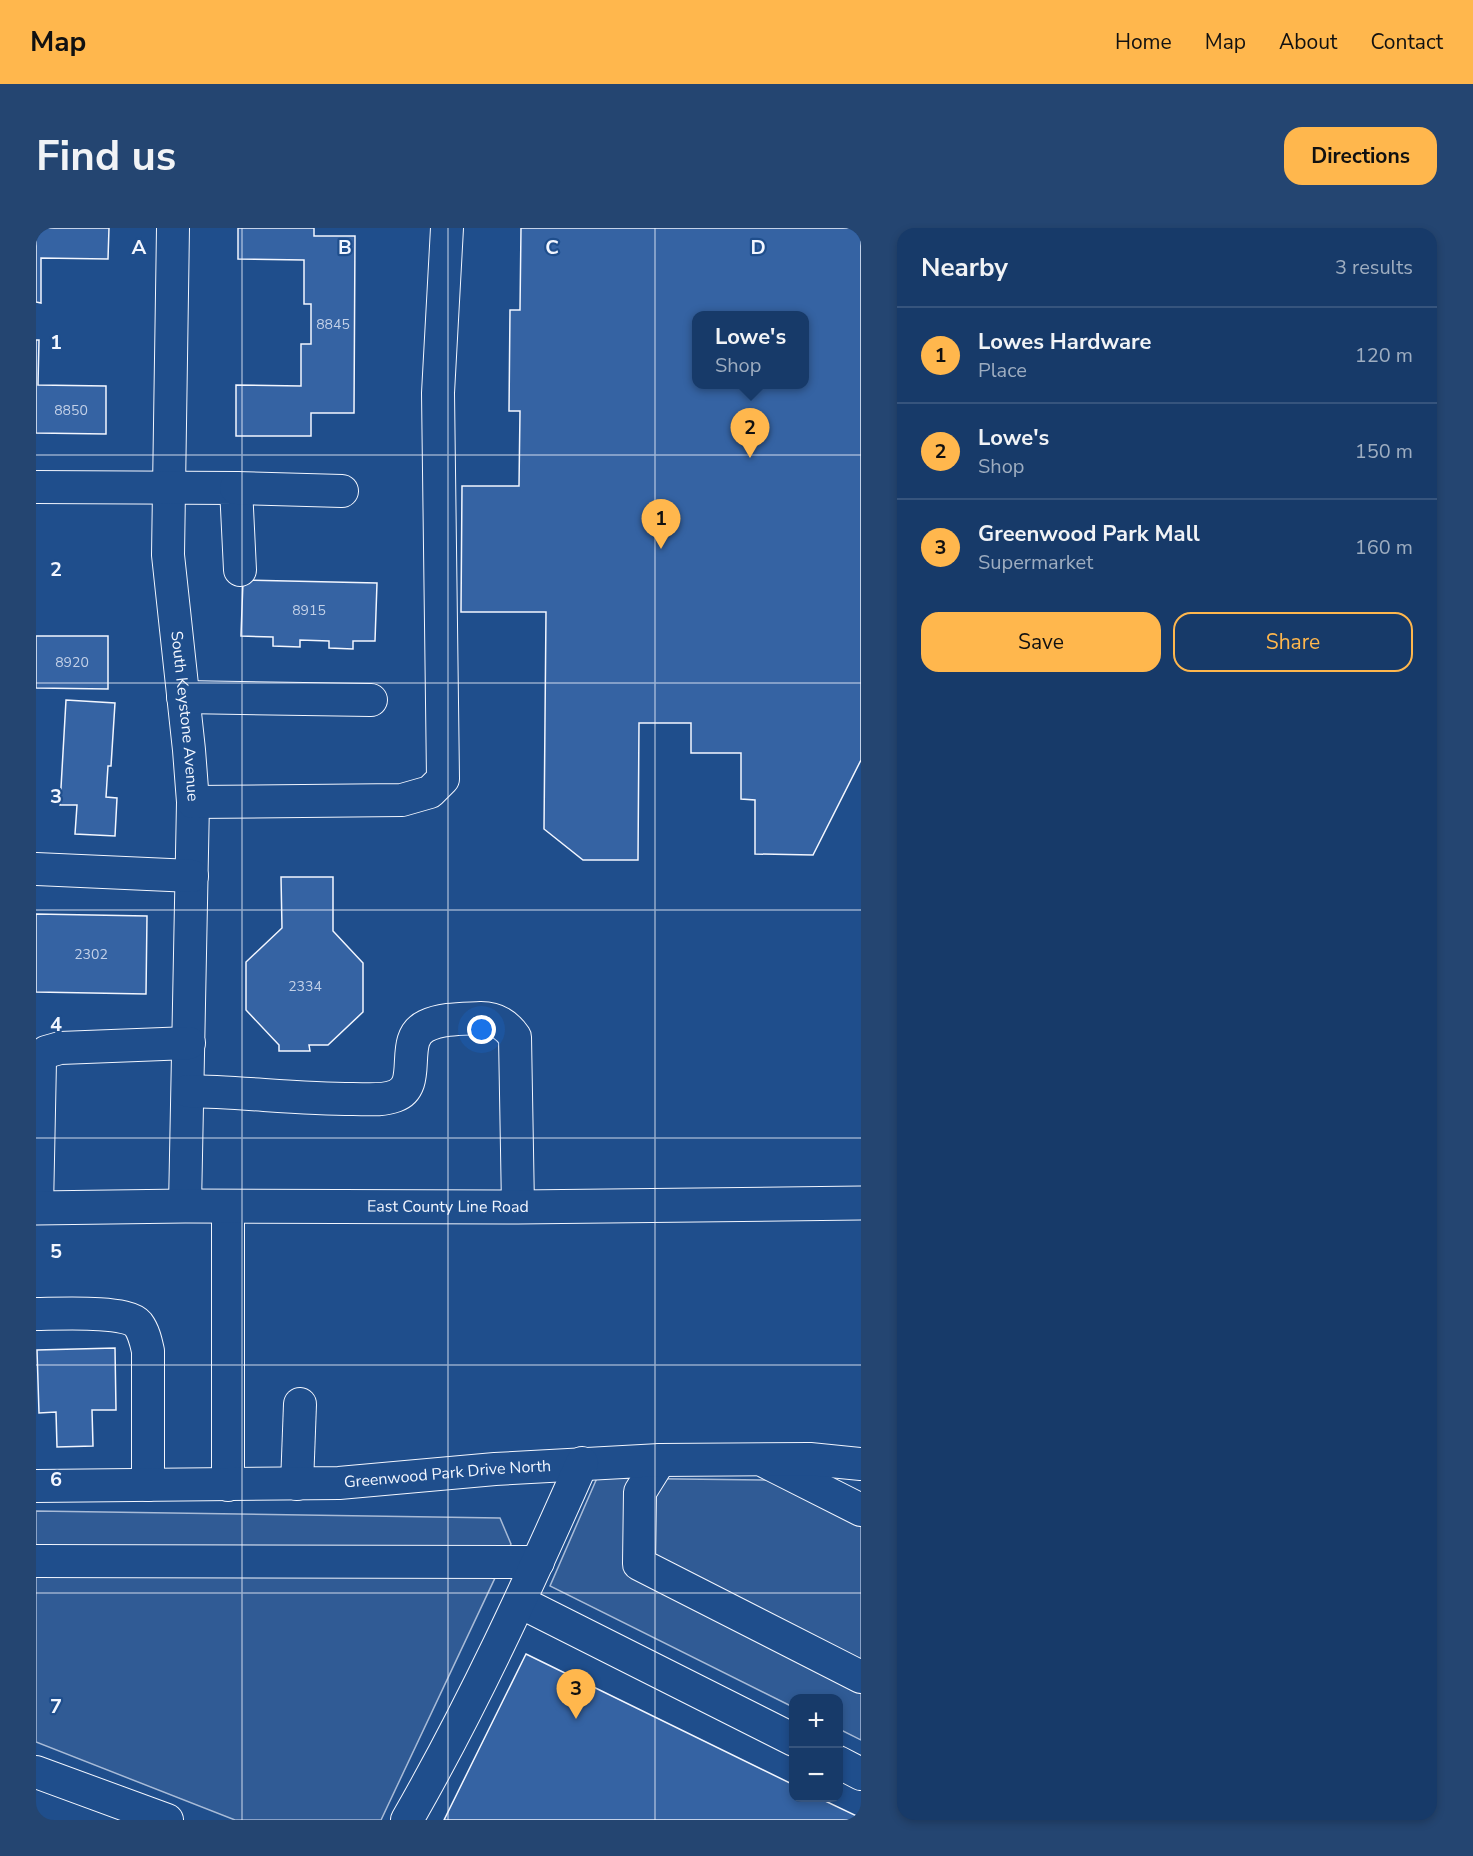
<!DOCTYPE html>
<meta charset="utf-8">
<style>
:root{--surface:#173a69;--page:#244571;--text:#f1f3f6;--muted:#9eadc0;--line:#36547d;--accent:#ffb74d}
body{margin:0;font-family:"Nunito Sans",sans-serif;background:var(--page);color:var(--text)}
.controls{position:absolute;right:18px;bottom:18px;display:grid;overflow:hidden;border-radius:12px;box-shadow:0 3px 9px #0003}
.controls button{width:54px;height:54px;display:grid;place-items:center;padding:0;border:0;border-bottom:2px solid var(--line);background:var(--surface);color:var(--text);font:30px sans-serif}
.you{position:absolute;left:446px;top:802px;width:21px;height:21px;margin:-15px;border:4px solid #fff;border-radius:50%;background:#1a73e8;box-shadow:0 0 0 9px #1a73e833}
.badge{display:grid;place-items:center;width:39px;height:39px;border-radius:50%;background:var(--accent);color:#111;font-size:20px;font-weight:700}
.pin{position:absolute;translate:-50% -50px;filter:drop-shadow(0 2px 3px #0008)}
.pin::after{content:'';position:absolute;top:32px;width:21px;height:18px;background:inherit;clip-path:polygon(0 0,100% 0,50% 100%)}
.popup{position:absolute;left:656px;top:83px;width:117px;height:78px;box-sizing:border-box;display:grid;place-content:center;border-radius:12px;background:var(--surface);filter:drop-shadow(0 2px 4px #0005);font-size:20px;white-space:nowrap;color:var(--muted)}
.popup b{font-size:22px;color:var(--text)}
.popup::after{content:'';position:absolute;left:50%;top:100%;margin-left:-12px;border:12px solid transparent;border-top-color:var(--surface)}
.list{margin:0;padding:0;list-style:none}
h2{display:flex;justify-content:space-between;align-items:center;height:78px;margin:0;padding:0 24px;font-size:26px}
h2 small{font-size:20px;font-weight:400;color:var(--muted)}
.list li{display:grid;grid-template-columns:39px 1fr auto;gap:18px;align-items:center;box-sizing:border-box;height:96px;padding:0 24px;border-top:2px solid var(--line)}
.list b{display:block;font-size:22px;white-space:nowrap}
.list p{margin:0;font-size:20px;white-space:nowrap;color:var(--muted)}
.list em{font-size:20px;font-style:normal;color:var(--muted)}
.actions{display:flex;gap:12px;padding:18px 24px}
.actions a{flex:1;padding:14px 0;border:2px solid var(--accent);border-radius:18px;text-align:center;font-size:21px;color:var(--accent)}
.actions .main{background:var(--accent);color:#111}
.map{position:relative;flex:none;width:825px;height:1592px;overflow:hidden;border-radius:18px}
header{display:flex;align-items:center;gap:36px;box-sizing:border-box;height:84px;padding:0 30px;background:var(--accent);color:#111}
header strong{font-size:28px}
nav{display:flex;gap:33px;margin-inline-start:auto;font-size:21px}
.intro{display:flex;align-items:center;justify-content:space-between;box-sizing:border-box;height:144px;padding:0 36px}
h1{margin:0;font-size:42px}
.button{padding:15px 27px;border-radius:18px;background:var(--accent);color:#111;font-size:21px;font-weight:700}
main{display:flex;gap:36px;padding:0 36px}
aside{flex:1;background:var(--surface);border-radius:18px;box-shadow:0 3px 9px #0003}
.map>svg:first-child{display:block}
.built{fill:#305b95;stroke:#a8bbd7;stroke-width:1.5}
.building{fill:#3563a3;stroke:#f2f6ff;stroke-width:1.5;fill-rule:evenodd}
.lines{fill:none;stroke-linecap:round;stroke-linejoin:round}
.minor-casing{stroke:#f2f6ff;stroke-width:34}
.major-casing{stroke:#f2f6ff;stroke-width:35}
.minor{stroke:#1f4e8c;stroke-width:32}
.major{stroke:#1f4e8c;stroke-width:33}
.grid{fill:none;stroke:#f2f6ff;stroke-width:1.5;stroke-opacity:0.55}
.labels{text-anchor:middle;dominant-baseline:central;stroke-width:4.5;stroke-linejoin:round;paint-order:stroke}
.number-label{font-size:14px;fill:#c3d1e8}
.street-label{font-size:16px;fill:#f2f6ff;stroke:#1f4e8c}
.grid-label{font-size:20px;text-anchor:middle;font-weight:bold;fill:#f2f6ff;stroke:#1f4e8c;stroke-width:4.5;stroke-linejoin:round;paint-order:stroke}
</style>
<header>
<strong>Map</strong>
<nav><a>Home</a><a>Map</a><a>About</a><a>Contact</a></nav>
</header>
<div class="intro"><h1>Find us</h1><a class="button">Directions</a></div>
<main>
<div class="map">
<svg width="825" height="1592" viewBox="0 0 825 1592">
<rect width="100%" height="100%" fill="#1f4e8c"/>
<path class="built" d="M561,1250L801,1253L825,1266V1512L803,1501L802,1470H758L757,1479L514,1358Z
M0,1283L464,1290L475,1316L345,1592H199L0,1514Z"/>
<path class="building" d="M0,0H73L72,31L5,30V75L0,74Z
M202,0H278V8H319L318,185H275V208H200V157L265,158V116H275V76H268V32L202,31Z
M485,0H825V532L777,627L719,626V572L705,571V525H655V495H603L602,632H547L508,601L510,384H425L426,258H483L484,183H473L474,82H484ZM660,88H768V156H660Z
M0,112H3L2,157L70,158V206L0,205Z
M207,352L341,355L339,413H317V421L293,420V413L264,412V419L237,418V409L205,408Z
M0,408H72V461L0,460Z
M30,472L79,475L75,538H72L70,569L81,570L79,608L39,606L41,577H24Z
M245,649H297V703L327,735V784L292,817H273L274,823H243V817L210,782V734L246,700Z
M0,686L111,688L110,766L0,764Z
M79,1120L80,1182H56L57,1218L21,1219L20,1184L3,1185L1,1122Z
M490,1426L758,1557V1570H783L825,1590V1592H408Z"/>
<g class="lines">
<defs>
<g id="minor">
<path id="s1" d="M137,0L132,327L153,522L157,574L149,978"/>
<path d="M0,259L200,260L204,342"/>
<path d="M200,260L306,263"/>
<path d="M147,469L335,472"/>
<path d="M157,574L366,572L394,564L407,551L402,165L411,0"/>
<path d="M0,641L156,648"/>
<path d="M152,863C207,864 262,871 317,871C330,871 346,873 359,868C388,858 362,811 390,798C407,790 427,791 445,790C460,790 471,797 479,809L482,979"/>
<path d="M1,980L4,833L10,824L24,820L153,815"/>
<path d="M0,1086C20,1086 91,1082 102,1096C108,1104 110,1114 112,1123V1257"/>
<path d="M624,1232L604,1264L603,1336L825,1449"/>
<path d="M730,1234L825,1282"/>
<path d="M261,1256L264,1176"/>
<path d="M192,1257V978"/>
<path id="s2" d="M0,1258L303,1255L459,1241L624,1232L774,1231L825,1236"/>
<path d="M0,1333L502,1334"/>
<path d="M484,1374L758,1512"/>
<path d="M802,1534L825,1546"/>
<path d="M0,1544L131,1592"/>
<path d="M371,1592C437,1477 492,1357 546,1235"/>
</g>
<g id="major">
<path id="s3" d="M0,980L149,978L482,979L825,975"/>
</g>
</defs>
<use href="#minor" class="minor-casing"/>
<use href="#major" class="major-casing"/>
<use href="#minor" class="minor"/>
<use href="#major" class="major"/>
</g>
<path class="grid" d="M206,0V1592M412,0V1592M619,0V1592M0,227H825M0,455H825M0,682H825M0,910H825M0,1137H825M0,1365H825"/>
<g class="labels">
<g class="number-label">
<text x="297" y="96">8845</text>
<text x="35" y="182">8850</text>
<text x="273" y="382">8915</text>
<text x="36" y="434">8920</text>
<text x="55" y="726">2302</text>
<text x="269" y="758">2334</text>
</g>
<g class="street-label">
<text stroke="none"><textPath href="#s1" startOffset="489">South Keystone Avenue</textPath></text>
<text stroke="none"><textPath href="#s3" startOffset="412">East County Line Road</textPath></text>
<text stroke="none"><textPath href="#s2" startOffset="412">Greenwood Park Drive North</textPath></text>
</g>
</g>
<g class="grid-label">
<text x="103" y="26">A</text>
<text x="309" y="26">B</text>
<text x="516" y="26">C</text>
<text x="722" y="26">D</text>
<text x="20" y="121">1</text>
<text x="20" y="348">2</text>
<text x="20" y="575">3</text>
<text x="20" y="803">4</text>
<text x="20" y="1030">5</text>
<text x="20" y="1258">6</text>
<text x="20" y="1485">7</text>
</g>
</svg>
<div class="controls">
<button>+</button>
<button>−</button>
</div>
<div class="you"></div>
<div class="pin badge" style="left:625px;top:321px">1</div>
<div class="pin badge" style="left:714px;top:230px">2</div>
<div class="popup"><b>Lowe's</b>Shop</div>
<div class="pin badge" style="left:540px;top:1491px">3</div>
</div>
<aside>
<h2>Nearby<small>3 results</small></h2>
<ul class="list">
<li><span class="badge">1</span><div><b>Lowes Hardware</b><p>Place</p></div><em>120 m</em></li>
<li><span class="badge">2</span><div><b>Lowe's</b><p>Shop</p></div><em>150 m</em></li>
<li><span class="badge">3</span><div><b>Greenwood Park Mall</b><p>Supermarket</p></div><em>160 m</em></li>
</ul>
<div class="actions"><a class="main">Save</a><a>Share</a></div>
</aside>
</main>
